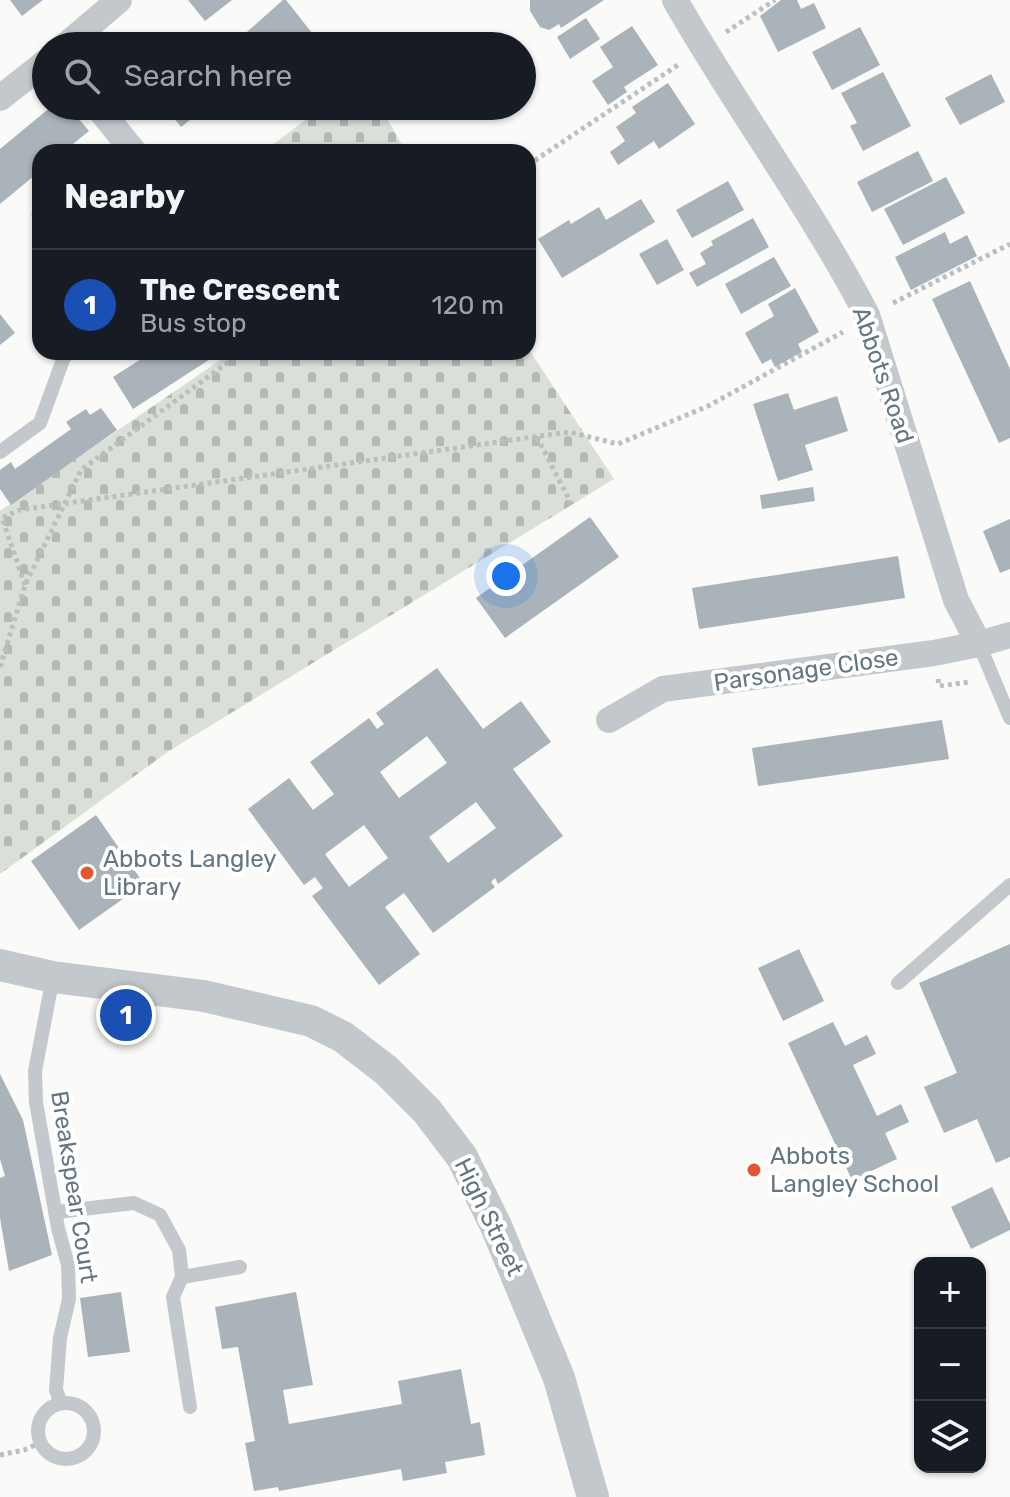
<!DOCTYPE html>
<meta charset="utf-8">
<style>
:root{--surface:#171b24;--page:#20242c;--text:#f1f3f6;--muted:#9ea1a6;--line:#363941;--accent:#8c9099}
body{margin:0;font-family:Rubik,sans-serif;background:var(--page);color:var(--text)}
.controls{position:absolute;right:24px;bottom:24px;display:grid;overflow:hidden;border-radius:16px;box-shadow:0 2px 6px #0004}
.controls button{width:72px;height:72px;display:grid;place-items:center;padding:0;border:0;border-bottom:2px solid var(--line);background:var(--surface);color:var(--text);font:40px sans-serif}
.you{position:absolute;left:506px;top:576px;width:28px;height:28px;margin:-20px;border:6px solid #fff;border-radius:50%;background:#1a73e8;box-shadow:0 0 0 12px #1a73e833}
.badge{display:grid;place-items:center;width:52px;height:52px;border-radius:50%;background:var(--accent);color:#fff;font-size:26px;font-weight:700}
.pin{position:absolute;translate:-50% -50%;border:4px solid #fff;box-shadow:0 2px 8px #0006}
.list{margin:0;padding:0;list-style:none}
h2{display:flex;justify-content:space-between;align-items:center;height:104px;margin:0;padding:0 32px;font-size:34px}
h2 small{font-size:26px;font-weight:400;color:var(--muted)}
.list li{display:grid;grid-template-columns:52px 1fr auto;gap:24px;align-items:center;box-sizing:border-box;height:112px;padding:0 32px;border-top:2px solid var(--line)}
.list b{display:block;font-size:30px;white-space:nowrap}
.list p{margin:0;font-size:26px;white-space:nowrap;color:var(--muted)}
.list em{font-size:26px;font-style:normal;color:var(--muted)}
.icon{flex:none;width:44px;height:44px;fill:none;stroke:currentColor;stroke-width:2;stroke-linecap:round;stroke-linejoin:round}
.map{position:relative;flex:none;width:1010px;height:1497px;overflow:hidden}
.search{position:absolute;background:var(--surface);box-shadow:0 2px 6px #0004;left:32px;top:32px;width:504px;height:88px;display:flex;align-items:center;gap:20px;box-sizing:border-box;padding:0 28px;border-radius:44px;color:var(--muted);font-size:30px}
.panel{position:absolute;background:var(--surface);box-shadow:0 2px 6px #0004;left:32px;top:144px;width:504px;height:216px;border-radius:24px}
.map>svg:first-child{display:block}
.cemetery{fill:url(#cemetery-stones)}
.building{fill:#aab3b9;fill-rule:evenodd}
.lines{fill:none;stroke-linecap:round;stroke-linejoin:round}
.path{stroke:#bbbfc2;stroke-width:5;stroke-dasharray:4 4;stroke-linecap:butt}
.service{stroke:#c3c8cc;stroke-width:14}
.minor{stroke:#c3c8cc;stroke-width:26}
.tertiary{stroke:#c3c8cc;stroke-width:32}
.poi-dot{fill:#e4572e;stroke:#fff;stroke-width:3}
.labels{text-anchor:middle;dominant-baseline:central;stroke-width:8;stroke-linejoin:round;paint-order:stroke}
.street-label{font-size:24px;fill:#657683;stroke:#fff}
.poi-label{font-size:24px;fill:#657683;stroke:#fff;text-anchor:start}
</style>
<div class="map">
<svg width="1010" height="1497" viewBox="0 0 1010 1497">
<defs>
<pattern id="cemetery-stones" width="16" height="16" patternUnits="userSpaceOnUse" patternTransform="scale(2)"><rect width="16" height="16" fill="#dadfd7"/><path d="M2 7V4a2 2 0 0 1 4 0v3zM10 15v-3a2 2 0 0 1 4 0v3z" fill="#b4b9b4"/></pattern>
</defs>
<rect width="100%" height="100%" fill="#fafaf8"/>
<path class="cemetery" d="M324,106H380L406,152H263Z
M528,348L614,479L169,751L0,874V511L232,352H528Z"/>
<path class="building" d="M10,0H43L22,16Z
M188,0H232L205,21Z
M283,0H286L312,33L295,46H231Z
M530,0H604L561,28L559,24L549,30L540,27L530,11Z
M781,0H797L801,9L814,3L826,28L778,52L760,16Z
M586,18L600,39L570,59L557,37Z
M632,26L658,65L624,87L627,92L608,105L592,81L613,67L600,47Z
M860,27L880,65L832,90L812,52Z
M883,72L911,126L863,151L850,126L857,123L841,93Z
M991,74L1005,102L960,125L945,98Z
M668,83L695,124L659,149L654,141L618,165L610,152L625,141L616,127L636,113L632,107Z
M52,106H68L89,131L63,152H40V171L0,204V149Z
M164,106H208L181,127Z
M918,151L933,181L872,212L857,182Z
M946,177L965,213L903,245L884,209Z
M728,181L744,210L692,238L676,210Z
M641,199L655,222L562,278L538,239L569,220L571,224L599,207L606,220Z
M40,207V225L31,214Z
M753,218L769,247L697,287L689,273L706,264L700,253L713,245L711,241Z
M945,232L950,244L967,235L977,256L911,290L895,257Z
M667,239L684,270L657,285L639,254Z
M774,257L791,286L741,314L725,284Z
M970,281L1010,369V438L999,443L932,299Z
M795,288L819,332L798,344L802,352L775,367L771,359L762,364L745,333L774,316L768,304Z
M0,314L15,333L0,345Z
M152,352H221L133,409L113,377Z
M788,393L794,410L837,396L848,431L805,445L813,470L778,481L753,404Z
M101,408L117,430L11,505L0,489V470L11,462L15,469L71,429L66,422L86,409L90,415Z
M813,487L815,501L762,509L760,495Z
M590,517L619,557L505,638L476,598Z
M1010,519V569L1000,573L983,531Z
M898,556L905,598L699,629L692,588Z
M437,668L483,729L521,701L551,742L513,769L563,836L498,884L495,878L491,882L495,887L433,933L404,893L385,907L420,954L379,985L312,896L323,888L315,877L304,885L248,809L289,778L313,810L334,794L310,762L369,718L377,729L384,724L376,713ZM427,736L447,763L399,798L380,772ZM476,802L496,828L448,863L429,837ZM364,825L388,858L349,887L325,854Z
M942,720L949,759L758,786L752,748Z
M96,815L144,884L79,930L31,861Z
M1010,944V1157L996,1163L977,1119L944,1133L924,1087L957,1073L919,983Z
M799,949L824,1001L783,1021L758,968Z
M833,1022L845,1046L867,1035L876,1054L853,1065L877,1116L901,1104L909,1122L885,1133L897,1159L852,1180L788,1043Z
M0,1074L23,1120L52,1255L9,1271L0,1218V1178L5,1176L0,1159Z
M992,1187L1010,1224V1230L971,1249L951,1207Z
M121,1292L130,1352L88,1357L80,1298Z
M296,1292L313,1385L283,1390L289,1424L402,1404L398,1381L461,1369L471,1424L480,1422L485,1455L445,1462L447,1473L403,1481L401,1469L279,1491L278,1487L254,1491L245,1443L255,1441L238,1347L222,1349L215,1307Z"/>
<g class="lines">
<path class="path" d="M726,32L775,0
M528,165L681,63
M893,303L1010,244
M537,437L572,505
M25,585L2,518L19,510L569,432L618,444L708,406L843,332
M0,667L25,585L81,470L242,352
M938,679L939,686L970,682
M0,1455L24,1450L40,1443"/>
<path class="service" d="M0,452L40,423L64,357L71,352
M979,644L1010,718
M53,977L35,1071L36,1102L58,1228L68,1265L69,1299L60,1338L56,1390L61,1403
M898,983L1010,885
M57,1212L134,1203L160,1215L179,1250L182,1277L173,1297L190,1407
M182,1277L240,1267
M38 1431a28 28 0 1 1 56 0a28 28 0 1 1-56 0Z"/>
<path class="minor" d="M675,0C736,107 810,206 867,315L956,600L979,644
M65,46L119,0
M0,98L46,62
M97,106L134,152
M609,720L663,689L934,653L979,644L1010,635"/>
<path class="tertiary" d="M0,965L53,977L204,996L311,1021L343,1037L386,1070L427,1111L462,1157L496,1226L559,1378L593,1497"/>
</g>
<g class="poi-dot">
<circle cx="87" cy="873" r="8"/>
<circle cx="754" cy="1170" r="8"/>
</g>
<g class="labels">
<g class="street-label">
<text transform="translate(883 375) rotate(71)">Abbots Road</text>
<text transform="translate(806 670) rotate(-8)">Parsonage Close</text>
<text transform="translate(74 1187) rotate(81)">Breakspear Court</text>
<text transform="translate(489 1217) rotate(64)">High Street</text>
</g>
<g class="poi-label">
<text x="103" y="859">Abbots Langley<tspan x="103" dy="28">Library</tspan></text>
<text x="770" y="1156">Abbots<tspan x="770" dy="28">Langley School</tspan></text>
</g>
</g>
</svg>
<div class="controls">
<button>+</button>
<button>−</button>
<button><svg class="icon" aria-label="layers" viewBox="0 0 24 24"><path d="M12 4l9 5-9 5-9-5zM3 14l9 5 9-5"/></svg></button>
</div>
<div class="you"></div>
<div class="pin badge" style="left:126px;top:1015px;background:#1a4fb4">1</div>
<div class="search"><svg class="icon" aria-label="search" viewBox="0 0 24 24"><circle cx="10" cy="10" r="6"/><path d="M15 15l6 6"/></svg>Search here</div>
<section class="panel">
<h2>Nearby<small></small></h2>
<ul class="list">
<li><span class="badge" style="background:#1a4fb4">1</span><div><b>The Crescent</b><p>Bus stop</p></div><em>120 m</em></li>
</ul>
</section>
</div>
